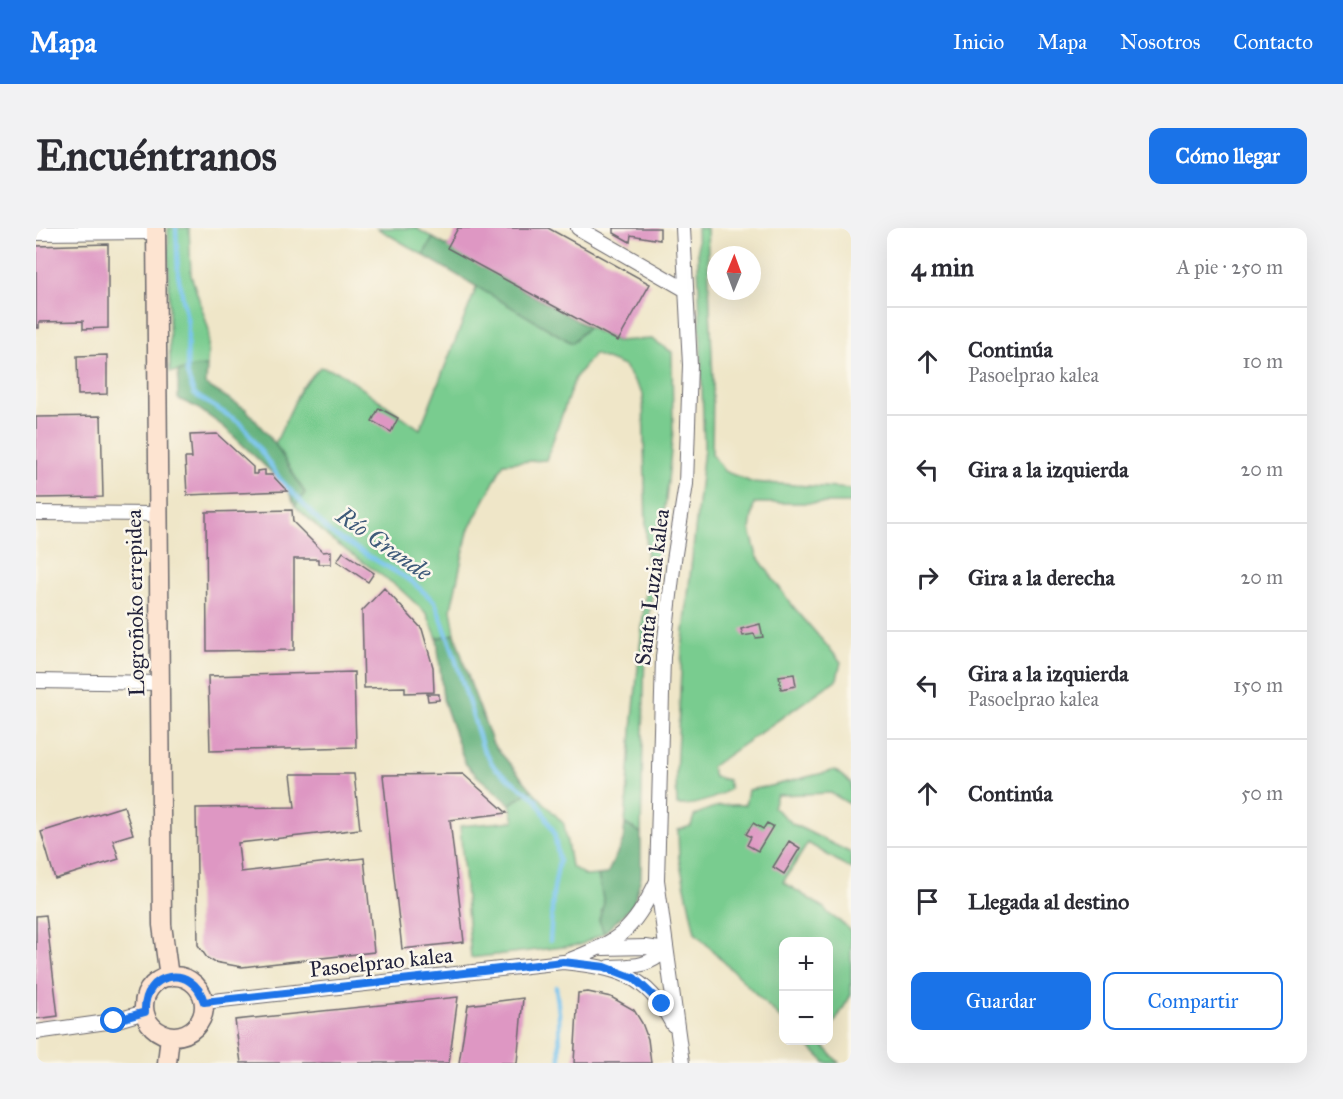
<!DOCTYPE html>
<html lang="es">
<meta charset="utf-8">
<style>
:root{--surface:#fff;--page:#f2f2f3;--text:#2b2b33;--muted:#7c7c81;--line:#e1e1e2;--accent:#1a73e8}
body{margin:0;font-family:"IM FELL Great Primer",serif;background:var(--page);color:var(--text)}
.controls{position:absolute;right:18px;bottom:18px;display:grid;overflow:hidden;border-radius:12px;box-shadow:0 6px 24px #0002}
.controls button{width:54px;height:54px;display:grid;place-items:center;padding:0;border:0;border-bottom:2px solid var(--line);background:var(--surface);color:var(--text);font:30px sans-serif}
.compass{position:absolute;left:671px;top:18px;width:54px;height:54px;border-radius:50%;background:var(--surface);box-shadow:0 6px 24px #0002;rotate:1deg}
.stop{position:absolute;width:18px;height:18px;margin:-14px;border:4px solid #1a73e8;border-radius:50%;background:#fff}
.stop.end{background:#1a73e8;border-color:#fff;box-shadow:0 2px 6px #0008}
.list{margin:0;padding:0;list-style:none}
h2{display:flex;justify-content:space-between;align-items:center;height:78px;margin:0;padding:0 24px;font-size:26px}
h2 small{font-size:20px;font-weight:400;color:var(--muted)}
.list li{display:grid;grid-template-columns:39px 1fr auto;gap:18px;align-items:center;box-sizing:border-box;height:108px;padding:0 24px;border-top:2px solid var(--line)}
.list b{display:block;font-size:22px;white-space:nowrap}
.list p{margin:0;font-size:20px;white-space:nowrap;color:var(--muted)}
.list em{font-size:20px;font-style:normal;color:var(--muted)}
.actions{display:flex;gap:12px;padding:18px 24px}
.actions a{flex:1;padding:14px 0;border:2px solid var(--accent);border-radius:12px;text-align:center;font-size:21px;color:var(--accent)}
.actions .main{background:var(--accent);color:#fff}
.icon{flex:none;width:33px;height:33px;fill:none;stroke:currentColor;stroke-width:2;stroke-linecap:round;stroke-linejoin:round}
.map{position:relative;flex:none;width:815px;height:835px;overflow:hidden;border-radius:12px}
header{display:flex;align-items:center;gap:36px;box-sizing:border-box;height:84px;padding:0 30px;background:var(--accent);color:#fff}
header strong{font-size:28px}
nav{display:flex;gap:33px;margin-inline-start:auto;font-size:21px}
.intro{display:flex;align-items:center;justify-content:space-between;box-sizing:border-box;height:144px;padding:0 36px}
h1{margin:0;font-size:42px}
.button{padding:15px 27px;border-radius:12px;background:var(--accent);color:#fff;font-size:21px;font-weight:700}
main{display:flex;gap:36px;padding:0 36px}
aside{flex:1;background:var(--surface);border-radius:12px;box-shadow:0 6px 24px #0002}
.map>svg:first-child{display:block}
.green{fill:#79cc8f;stroke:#4e7765;stroke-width:1.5}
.forest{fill:#62b07a;stroke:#42695a;stroke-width:1.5}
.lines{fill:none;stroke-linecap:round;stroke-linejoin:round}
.stream{stroke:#73c2ee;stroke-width:4.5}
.building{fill:#de97c3}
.minor-casing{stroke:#6a676c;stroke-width:16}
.secondary-casing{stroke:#6a676c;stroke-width:21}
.minor{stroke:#fff;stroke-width:14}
.secondary{stroke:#fde4d1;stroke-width:18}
.route{stroke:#1a73e8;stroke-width:8}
.labels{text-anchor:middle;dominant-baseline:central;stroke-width:5;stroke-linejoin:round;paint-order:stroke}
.street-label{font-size:22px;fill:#22223b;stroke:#fbf7ec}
.water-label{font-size:24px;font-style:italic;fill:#3e5a7a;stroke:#fbf7ec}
</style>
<header>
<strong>Mapa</strong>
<nav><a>Inicio</a><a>Mapa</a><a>Nosotros</a><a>Contacto</a></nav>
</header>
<div class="intro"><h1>Encuéntranos</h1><a class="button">Cómo llegar</a></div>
<main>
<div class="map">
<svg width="815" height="835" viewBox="0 0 815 835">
<rect width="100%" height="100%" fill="#fbf7ec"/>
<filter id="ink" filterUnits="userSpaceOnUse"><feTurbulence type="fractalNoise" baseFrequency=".0167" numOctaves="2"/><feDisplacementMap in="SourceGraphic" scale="12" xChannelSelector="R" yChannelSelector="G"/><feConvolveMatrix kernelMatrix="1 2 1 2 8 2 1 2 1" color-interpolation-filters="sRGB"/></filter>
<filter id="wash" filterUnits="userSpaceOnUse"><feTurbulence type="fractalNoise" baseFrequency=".008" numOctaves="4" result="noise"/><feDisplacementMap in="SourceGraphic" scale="24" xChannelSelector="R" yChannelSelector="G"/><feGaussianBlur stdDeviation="1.35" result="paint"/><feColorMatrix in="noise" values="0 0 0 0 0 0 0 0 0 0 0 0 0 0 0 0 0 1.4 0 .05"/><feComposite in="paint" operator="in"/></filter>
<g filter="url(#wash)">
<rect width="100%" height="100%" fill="#efe6c8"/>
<path class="green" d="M132,0H153L155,47L173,102L171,138C158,139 146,144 134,144Z
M341,0H380L397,10L387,27Z
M661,0H671L677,154L676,226L688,243L715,254L815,261V275H718L714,302L721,328L755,376L805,434L801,451L675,539L678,549L692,552L694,561C679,571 659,578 641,577L640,546L646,422L668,220Z
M441,58L536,115L552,99L580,113L616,111L636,124L637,203L630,272L609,413L605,605L589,596L597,490L611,348L607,166L588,138L558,126L539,150L510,232L468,235L432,303L415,381L419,406L401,410L391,386L362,359L293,310L259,278L269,265L239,216L265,160L284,139L303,144L384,201Z
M799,542L815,555V577L795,565L741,567L737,579L757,596L815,625V641L772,615L747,654L788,680C794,691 809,693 815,704V767L793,804L792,714H748L747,793L659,705L643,631L642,602L655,598L658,588C675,578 689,576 709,577L712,562L735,558Z
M496,562L528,596L535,638L550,648L562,647L568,675L563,692L568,705L544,717L435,730L424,598L478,593L474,576Z
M767,813H788L786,816L803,835H790Z"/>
<path class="forest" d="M397,10L552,99L536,115L387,27Z
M171,138L170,157L210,181L239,216L269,265L259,278L251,259L188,199L160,179L142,171V144L157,139Z
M419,406L434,454L457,516L496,562L474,576L440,547L429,535L407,471L401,410Z
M589,596L605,605V649L597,677L568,705L563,692L568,675L562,647L571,646L587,613Z"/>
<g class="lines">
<path class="stream" d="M140,0L142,46L152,96L151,146L158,166L206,196L244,251L294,305L375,353L399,374L415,417L447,521L459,540L500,571L518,604L523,632L517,666L514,713
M520,759L523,785L524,835"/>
</g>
<g id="blocks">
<path class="building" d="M422,0H512L614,56L582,113L411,20Z
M578,0H624V12L595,7L594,14L578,5Z
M72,16V100L47,101V93L3,94V100H0V18Z
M71,127V166L42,167L41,128Z
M343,180L362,190L355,204L336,193Z
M65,188L67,269L0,270V189Z
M181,206L217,239V246H221V243L229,242V247H236L251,263L151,267L149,230H156L154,207Z
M256,282L257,294L287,324L295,323V336H282V331H258V422L171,423L170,284Z
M307,324L338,345L332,354L301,333Z
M348,360L386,401L397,439L398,464L369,465V459L328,460L326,383Z
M724,396L727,409L720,410L718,406L707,408L705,401Z
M318,444L320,519L174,523L172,448Z
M758,446L760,458L745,461L743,448Z
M391,466H403V472L392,473Z
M255,546H318L324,601L202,615L205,644L328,630L338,724L206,739L178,734L171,730L162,717L160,580L259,579Z
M427,546L471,585L414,592L428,714L366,721L347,547Z
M88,578L97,606L77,612L83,631L19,651L5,604Z
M717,595L727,601L731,595L737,598L722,623L711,617L715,609L710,606Z
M753,613L764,620L748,646L737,639Z
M10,687L22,788L0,791V688Z
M552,764L575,769L598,782L606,795L612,811L615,835H538L542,765Z
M422,769L413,835H205L199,792Z
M487,770L481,835H423L432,777Z"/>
</g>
</g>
<g filter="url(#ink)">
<use href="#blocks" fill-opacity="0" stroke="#6a676c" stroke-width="1.5"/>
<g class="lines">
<defs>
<path id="minor" d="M542,0L650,62
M0,5L120,4
M0,285L121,286
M0,453L125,455
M567,720L610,719L630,722
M529,734C583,713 596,705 621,653
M574,739C598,738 612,739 630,722
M168,774L527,734C581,740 610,745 637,797
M0,804L78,793L109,784
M646,835L621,652L627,429L638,332L650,256L654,137L647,0"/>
<path id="secondary" d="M120,0L126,697L133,749
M108 778a30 30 0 1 1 60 0a30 30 0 1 1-60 0Z
M131,835L134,808"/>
</defs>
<use href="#minor" class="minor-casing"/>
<use href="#secondary" class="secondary-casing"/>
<use href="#minor" class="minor"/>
<use href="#secondary" class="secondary"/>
</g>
</g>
<g class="lines" filter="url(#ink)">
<path class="route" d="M78,793L109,784C107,743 157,735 168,774L527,734L569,739L598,750L626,776"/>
</g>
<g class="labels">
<g class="street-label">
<text transform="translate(616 359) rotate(-83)">Santa Luzia kalea</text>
<text transform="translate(99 375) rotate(-91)">Logroñoko errepidea</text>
<text transform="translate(345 734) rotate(-6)">Pasoelprao kalea</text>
</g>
<g class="water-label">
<text transform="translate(348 316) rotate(35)">Río Grande</text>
</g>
</g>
</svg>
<div class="controls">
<button>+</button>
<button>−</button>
</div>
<svg class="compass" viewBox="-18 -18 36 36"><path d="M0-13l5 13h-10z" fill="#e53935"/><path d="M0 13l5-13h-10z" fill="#7c7c81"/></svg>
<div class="stop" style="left:78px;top:793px"></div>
<div class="stop end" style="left:626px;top:776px"></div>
</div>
<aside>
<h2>4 min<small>A pie · 250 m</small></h2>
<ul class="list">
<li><svg class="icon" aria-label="ahead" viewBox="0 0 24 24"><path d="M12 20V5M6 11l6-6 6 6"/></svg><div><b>Continúa</b><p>Pasoelprao kalea</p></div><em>10 m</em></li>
<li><svg class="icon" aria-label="left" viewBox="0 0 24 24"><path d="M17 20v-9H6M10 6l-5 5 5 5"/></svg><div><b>Gira a la izquierda</b></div><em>20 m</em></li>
<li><svg class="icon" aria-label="right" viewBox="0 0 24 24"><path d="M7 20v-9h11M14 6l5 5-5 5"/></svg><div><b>Gira a la derecha</b></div><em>20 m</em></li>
<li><svg class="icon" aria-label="left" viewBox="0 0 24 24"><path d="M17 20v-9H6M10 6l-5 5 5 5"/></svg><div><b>Gira a la izquierda</b><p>Pasoelprao kalea</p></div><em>150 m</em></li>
<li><svg class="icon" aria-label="ahead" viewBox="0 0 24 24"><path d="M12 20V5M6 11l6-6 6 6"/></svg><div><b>Continúa</b></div><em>50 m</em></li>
<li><svg class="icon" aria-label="arrive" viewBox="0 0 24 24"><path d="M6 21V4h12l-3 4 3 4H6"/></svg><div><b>Llegada al destino</b></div></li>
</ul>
<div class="actions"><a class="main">Guardar</a><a>Compartir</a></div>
</aside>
</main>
